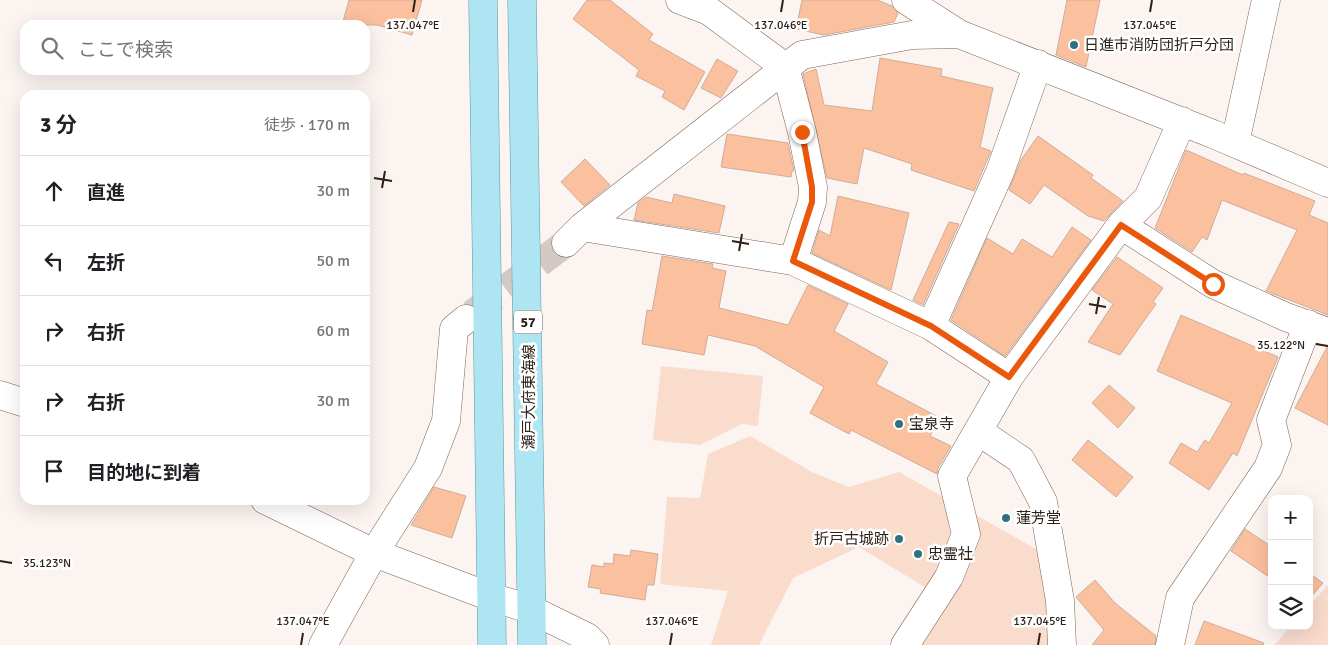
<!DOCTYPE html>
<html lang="ja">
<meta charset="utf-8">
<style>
:root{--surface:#fff;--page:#f6f6f6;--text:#202124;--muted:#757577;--line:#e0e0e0}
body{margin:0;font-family:Signika,"Noto Sans JP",sans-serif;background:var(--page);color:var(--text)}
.controls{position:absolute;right:15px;bottom:15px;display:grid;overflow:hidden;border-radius:10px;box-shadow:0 5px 20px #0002}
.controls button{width:45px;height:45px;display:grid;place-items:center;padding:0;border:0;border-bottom:1px solid var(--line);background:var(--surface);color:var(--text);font:25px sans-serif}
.stop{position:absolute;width:15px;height:15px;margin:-11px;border:4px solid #ea580c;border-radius:50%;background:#fff}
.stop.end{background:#ea580c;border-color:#fff;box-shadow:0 1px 5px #0008}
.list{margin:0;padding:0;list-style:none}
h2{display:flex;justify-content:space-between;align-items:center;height:65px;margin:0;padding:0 20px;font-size:21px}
h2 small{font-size:16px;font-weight:400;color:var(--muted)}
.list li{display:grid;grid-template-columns:32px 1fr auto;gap:15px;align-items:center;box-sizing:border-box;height:70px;padding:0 20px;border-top:1px solid var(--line)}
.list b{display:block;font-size:19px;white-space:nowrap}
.list em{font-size:16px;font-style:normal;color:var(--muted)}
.icon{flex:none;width:28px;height:28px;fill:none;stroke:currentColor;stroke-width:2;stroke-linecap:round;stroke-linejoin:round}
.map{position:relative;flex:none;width:1328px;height:645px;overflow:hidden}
.search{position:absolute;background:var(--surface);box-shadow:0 5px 20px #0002;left:20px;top:20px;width:350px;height:55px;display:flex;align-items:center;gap:12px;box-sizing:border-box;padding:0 18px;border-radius:15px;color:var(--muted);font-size:19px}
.panel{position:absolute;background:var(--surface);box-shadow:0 5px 20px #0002;left:20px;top:90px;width:350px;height:415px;border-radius:15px}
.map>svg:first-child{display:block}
.green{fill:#fadccc}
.building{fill:#fbc09e;stroke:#cead9b}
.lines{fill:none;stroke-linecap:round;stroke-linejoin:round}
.minor-tunnel{stroke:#d3cac6;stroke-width:28;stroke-dasharray:28 14;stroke-linecap:butt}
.minor-casing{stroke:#816453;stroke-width:29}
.tertiary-casing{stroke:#816453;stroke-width:29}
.primary-casing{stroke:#5c95a1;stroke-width:29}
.minor{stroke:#fff;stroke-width:28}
.tertiary{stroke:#fff;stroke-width:28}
.primary{stroke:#ade5f2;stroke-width:28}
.route{stroke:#ea580c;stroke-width:6}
.ticks{fill:none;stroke:#2d211a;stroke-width:2}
.poi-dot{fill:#2e7282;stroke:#fff;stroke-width:2}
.labels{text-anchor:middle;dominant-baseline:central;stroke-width:5;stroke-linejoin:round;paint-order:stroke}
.shield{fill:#fff;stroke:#6c645f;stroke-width:1}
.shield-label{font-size:14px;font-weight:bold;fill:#2d211a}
.poi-label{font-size:15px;fill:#2d211a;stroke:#fff;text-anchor:start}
.street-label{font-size:15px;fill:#2d211a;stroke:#fff}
.ticks-label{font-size:12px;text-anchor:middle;fill:#2d211a;stroke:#fff;stroke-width:5;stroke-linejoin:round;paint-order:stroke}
</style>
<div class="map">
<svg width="1328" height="645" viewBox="0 0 1328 645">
<rect width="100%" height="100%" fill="#fcf4f1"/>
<path class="green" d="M661,366L763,376L758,426L742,424L700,445L653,440Z
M750,436L812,472L849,487L899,472L952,502L958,532L931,591L859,547L793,578L759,645H711L728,591L660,584L667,497L700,498L708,454Z
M974,514L1068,567L1075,645H913Z
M1328,585V645H1274L1291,626H1309V606Z"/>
<path class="building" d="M349,0H422L412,35L377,25H342Z
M587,0H610L653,34L649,40L705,72L684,110L662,97L665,91L636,76L639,70L573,19Z
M802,0H877L892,6L898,13L894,22L824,35L796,29Z
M1067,0H1100L1086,67L1056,55Z
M880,58L942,69L941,76L993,88L980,147L991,151L974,191L911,170L912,164L864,148L857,184L827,178L803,74L816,69L824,105L872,111Z
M717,59L738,71L721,98L701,88Z
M727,134L788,143L794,171H792L791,177L721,167Z
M1038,136L1093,175L1091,178L1123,201L1104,221L1088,216L1044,185L1030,204L1009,190L1021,160Z
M1186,150L1243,175L1244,173L1315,201L1309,215L1328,223V315L1266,291L1297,230L1222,200L1207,240L1202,237L1192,252L1155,228Z
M585,159L610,185L584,206L561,182Z
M674,194L725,206L719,233L634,220L638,203L646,197L672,203Z
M838,196L909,213L891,290L812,253L819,230L830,236Z
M949,222L959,224L923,305L913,300Z
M1072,227L1091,240L1005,356L951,320L987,238L1013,254L1022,239L1052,257Z
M662,256L713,264L712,268L726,271L719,308L788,325L808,285L848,304L834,331L888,362L876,384L940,418L930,436L951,446L938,468L937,474L851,430L849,434L810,413L824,387L755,346L708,335L704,355L642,344L647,310L652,311Z
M1117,257L1163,288L1153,302L1156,304L1120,355L1088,342L1113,304L1092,290Z
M1181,315L1278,357L1237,456L1233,453L1209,490L1169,463L1181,443L1197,452L1205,440L1209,443L1232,403L1157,371Z
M1327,347H1328V425L1295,408Z
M1109,385L1135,408L1118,428L1092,403Z
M1088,440L1133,477L1116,497L1072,460Z
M434,487L466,496L452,538L411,525Z
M1245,529L1272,547V579L1231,551Z
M631,550L658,554L654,585H647L645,600L600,593L601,589L588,587L592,565L604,567V563L613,564L614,554L630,556Z
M1309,573L1323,583L1309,599Z
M1095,580L1115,603L1156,636L1155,645H1092L1104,630L1076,597Z
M1204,621L1264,643L1263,645H1195Z"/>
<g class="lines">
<path class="minor-tunnel" d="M472,314L566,243"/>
<defs>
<path id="minor" d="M680,0L709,11L785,67L802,132L813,187L812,202L793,261
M906,0L959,34L1213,134L1328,183
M1235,143L1266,0
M1121,225L1213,284L1286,317L1328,332
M582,227L793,261L931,326L1009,377
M566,243L582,227L802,55L912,35L959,34
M931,326L1000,172L1038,64
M978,431L1021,460L1043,502L1060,601L1062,645
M323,645L374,553L428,468L446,421L454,329L466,319
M905,645L949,577L966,534L952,476L1009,377L1121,225L1148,198L1182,121
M1170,645L1180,598L1268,468L1277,445L1271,420L1308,324"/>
<path id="tertiary" d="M0,395L25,403
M265,500L374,553L491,597L530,609L587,637L595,645"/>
<path id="primary" d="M483,0L492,645
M522,0L532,645"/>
</defs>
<use href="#minor" class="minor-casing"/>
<use href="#tertiary" class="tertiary-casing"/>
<use href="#primary" class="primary-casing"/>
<use href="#minor" class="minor"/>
<use href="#tertiary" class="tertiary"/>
<use href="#primary" class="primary"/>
</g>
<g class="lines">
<path class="route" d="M802,132L812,187V202L793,261L931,326L1009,377L1121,225L1213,284"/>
</g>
<path class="ticks" d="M413,12L415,0M781,12L783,0M1150,12L1152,0M374,178L392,181M382,188L385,171M732,241L749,244M739,251L742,234M1089,304L1106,307M1096,314L1099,297M1316,344L1328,346M0,561L12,563M301,645L303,633M670,645L672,633M1038,645L1040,633"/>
<g class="poi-dot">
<circle cx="1074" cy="45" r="5"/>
<circle cx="899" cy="424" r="5"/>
<circle cx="1006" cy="518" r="5"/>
<circle cx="899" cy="539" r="5"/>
<circle cx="918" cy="554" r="5"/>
</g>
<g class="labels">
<rect class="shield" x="514" y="310.5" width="28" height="23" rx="4"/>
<g class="shield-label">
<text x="528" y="322">57</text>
</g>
<g class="poi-label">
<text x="1084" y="45">日進市消防団折戸分団</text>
<text x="909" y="424">宝泉寺</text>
<text x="1016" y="518">蓮芳堂</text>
<text x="889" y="539" text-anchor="end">折戸古城跡</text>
<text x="928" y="554">忠霊社</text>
</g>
<g class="street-label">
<text transform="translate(529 397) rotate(-90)">瀬戸大府東海線</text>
</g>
</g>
<g class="ticks-label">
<text x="413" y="29">137.047°E</text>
<text x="781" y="29">137.046°E</text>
<text x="1150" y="29">137.045°E</text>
<text x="1281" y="349">35.122°N</text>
<text x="47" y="567">35.123°N</text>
<text x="303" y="625">137.047°E</text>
<text x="672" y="625">137.046°E</text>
<text x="1040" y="625">137.045°E</text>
</g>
</svg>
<div class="controls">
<button>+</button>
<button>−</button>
<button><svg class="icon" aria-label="layers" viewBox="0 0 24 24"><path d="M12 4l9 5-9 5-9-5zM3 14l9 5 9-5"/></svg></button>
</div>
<div class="stop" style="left:1213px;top:284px"></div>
<div class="stop end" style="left:802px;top:132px"></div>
<div class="search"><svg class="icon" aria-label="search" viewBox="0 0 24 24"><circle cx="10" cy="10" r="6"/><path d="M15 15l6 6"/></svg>ここで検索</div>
<section class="panel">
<h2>3 分<small>徒歩 · 170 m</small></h2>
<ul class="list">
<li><svg class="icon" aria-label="ahead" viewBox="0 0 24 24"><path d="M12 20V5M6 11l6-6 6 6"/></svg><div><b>直進</b></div><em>30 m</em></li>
<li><svg class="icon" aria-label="left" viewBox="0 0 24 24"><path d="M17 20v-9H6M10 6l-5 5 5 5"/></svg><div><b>左折</b></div><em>50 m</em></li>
<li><svg class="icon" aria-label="right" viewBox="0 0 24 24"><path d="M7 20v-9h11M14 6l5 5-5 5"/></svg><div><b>右折</b></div><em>60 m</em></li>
<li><svg class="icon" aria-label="right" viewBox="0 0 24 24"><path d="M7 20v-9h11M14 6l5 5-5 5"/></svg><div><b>右折</b></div><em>30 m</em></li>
<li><svg class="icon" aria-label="arrive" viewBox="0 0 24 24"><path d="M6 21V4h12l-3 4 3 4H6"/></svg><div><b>目的地に到着</b></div></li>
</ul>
</section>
</div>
